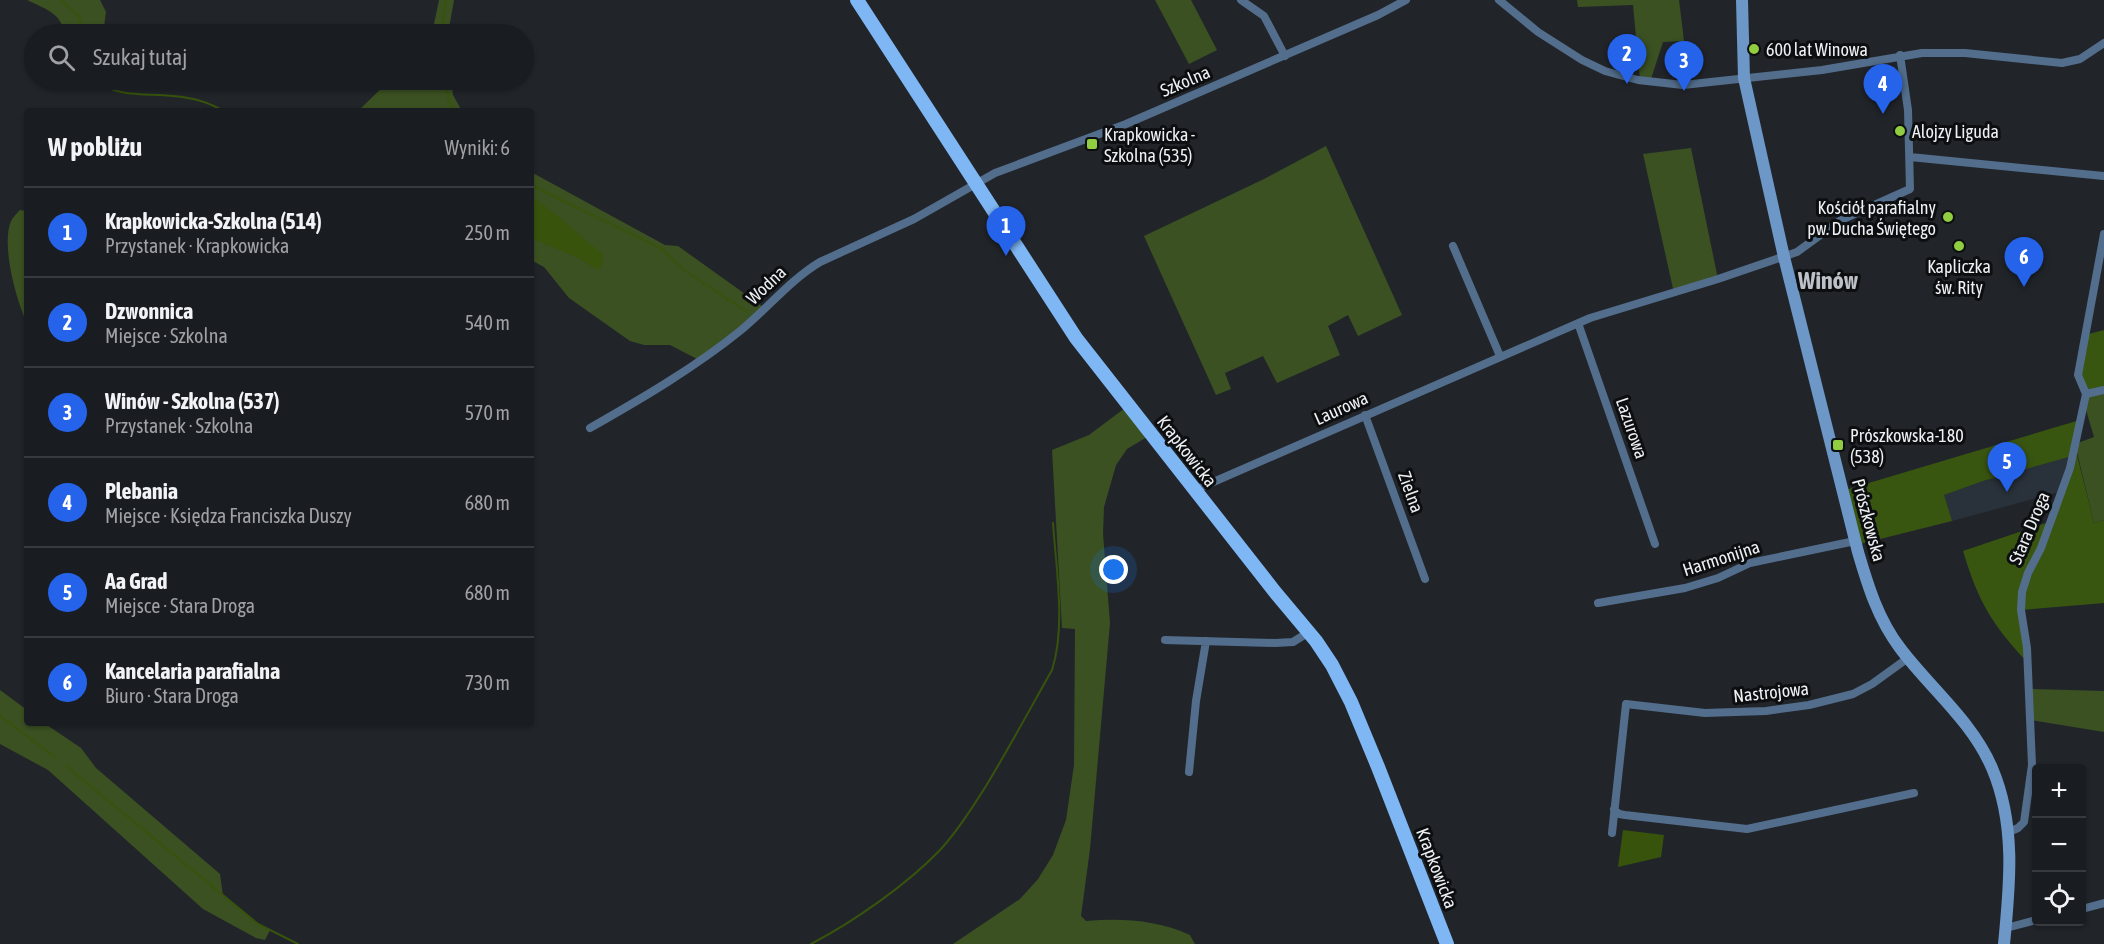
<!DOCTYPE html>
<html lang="pl">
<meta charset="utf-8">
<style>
:root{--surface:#191c20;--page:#222529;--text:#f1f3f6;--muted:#9fa1a5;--line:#373a3e;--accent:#2563eb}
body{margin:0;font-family:"Asap Condensed",sans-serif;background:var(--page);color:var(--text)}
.controls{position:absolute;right:18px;bottom:18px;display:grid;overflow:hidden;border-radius:6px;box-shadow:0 2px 4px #0004}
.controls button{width:54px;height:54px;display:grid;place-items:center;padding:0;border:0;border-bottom:2px solid var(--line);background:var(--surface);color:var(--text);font:30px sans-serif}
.you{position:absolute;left:1114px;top:570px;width:21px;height:21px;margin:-15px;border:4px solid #fff;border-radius:50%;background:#1a73e8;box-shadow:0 0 0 9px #1a73e833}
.badge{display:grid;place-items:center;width:39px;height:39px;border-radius:50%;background:var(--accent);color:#fff;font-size:20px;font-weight:700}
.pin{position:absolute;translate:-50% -50px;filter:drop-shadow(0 2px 3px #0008)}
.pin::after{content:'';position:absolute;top:32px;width:21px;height:18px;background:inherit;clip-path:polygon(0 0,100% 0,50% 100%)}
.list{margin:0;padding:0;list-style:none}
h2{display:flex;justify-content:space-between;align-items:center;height:78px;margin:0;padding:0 24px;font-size:26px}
h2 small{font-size:20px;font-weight:400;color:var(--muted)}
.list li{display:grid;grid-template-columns:39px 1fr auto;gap:18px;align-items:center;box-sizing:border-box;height:90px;padding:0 24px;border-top:2px solid var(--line)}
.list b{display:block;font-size:22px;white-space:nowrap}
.list p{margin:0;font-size:20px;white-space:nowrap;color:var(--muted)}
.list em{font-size:20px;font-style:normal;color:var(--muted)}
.icon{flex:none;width:33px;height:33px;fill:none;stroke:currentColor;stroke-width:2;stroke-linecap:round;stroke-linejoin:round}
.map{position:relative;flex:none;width:2104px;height:944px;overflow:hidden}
.search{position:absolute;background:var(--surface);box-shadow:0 2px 4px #0004;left:24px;top:24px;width:510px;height:66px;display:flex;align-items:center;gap:15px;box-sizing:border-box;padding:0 21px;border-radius:33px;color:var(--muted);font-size:22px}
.panel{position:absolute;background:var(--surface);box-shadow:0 2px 4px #0004;left:24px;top:108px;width:510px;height:618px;border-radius:6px}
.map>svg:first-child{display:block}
.built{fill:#29313a}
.green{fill:#3b5122}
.forest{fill:#395611}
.water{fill:#37530c}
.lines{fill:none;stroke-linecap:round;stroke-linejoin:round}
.stream{stroke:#37530c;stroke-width:2}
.street{stroke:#536e8c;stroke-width:8}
.secondary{stroke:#6c97c7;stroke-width:12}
.primary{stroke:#7fb7f5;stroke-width:14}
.poi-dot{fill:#91cd40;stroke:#0c0e10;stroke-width:2}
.labels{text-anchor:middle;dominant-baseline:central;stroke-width:6;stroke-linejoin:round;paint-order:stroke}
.poi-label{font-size:18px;fill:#eef1f4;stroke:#0c0e10;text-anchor:start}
.street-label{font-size:18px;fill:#eef1f4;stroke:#0c0e10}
.district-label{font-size:24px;font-weight:bold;fill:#bdc2c8;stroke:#0c0e10}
</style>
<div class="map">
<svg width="2104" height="944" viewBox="0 0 2104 944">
<rect width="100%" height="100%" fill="#21252a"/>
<path class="built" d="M2073,455L2063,491L1952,521L1943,495L1983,481Z"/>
<path class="green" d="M27,0H100L106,12L103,34H64C63,14 44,8 27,0Z
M439,0H454L448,34H427L434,24Z
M1155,0H1191L1217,50L1189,64Z
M1577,0H1679L1684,41L1663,42L1650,82L1640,80L1633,5L1578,7Z
M82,80H103L111,89L96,88Z
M390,80H451L453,95L462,111H358Z
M1326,146L1402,315L1358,336L1348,315L1328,326L1340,355L1277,383L1263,356L1225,373L1231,389L1216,395L1144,236L1264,179Z
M1691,148L1718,279L1674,293L1643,154Z
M531,172L665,245L678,246L766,309L699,360L670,345H644L630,341L569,298L544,267L531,260Z
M20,210L27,211V323C16,300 1,245 11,221C13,217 17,213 20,210Z
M2104,390V520L2094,523L2075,444L2094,437L2084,403L2086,394Z
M1129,405L1152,434L1127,449L1116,465L1104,507L1103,534L1110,623L1090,849L1081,916L1086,921C1122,918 1157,920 1190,935L1195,944H953L1020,899L1038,879L1053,855L1066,820L1074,765L1075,629L1062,628L1052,450L1089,435Z
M2028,689L2104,691V732L2031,720Z
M0,690L27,710V723H44L81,748L96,768L220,874L223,896L258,924L270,930L265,940L256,938L203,909L48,770L0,744Z"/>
<path class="forest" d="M2104,330V390L2086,394L2078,375L2085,335Z
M2080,420L2076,451L2094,523L2104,520V603L2021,610L2028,663C1992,625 1978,601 1963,551L2052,521L2072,456L1983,481L1944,495L1952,521L1856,545L1842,491Z"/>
<path class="water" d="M531,197C558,213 578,236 603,254L602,265L598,270L578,258L531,238Z
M1623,830L1664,835L1661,857L1618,867Z"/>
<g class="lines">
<path class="stream" d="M61,0L79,16L82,34
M441,34L446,0
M91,80C125,101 152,91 188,98C201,100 213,105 224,111
M445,80L449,102L454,111
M531,185L662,249L684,270L747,312
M0,716L55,757
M66,766L258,924L298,944
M811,944C853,922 908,884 941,849C958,830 972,808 986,786C1009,748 1030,709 1052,670C1066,627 1056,568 1053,523"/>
<path class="street" d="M1241,0L1264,16L1285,56
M1499,0L1538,32L1582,60L1605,71L1638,80L1683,85L1822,70L1922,53H1965L2062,63L2080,59L2104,43
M1910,157L2104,176
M1453,246L1500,356
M1578,323L1655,544
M2086,394L2104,390
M1365,415L1425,579
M590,428C641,399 694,368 740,331C767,309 790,280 820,262L914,219L995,173L1126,124L1378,15L1406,0
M1195,490L1590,318L1718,279L1797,252L1841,220L1910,189L1908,110L1900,55
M1598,603L1685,588L1718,578L1750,563L1855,541
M1165,640L1275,643L1293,642L1309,632
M1189,772L1196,701L1206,641
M1614,809L1619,814L1625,815L1747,829L1914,793
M2009,832L2018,828L2024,822L2032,765L2027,648L2021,610L2022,592L2028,573L2041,548L2070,468L2086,394L2078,375L2104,234
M1612,833L1626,704L1705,713L1766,711L1809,705L1853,694L1872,684L1908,658
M2082,909L2104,903
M2006,928L2036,920"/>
<path class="secondary" d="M1742,0L1744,78L1784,257L1858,552C1868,586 1878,619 1900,648C1930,688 1972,721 1992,768C2016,824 2010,884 2004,944"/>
<path class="primary" d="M857,0L1076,338L1275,592L1316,641L1332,665L1351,702L1378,767L1447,944"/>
</g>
<g class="poi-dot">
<circle cx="1754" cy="49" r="6"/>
<circle cx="1900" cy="131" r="6"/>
<rect x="1086" y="138" width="12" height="12" rx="3"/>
<circle cx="1948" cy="217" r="6"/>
<circle cx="1959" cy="246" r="6"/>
<rect x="1832" y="439" width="12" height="12" rx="3"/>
</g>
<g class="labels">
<g class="poi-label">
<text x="1766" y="49">600 lat Winowa</text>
<text x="1912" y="131">Alojzy Liguda</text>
<text x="1104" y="134">Krapkowicka -<tspan x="1104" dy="21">Szkolna (535)</tspan></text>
<text x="1936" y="207" text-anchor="end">Kościół parafialny<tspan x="1936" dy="21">pw. Ducha Świętego</tspan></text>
<text x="1959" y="266" text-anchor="middle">Kapliczka<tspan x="1959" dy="21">św. Rity</tspan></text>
<text x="1850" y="435">Prószkowska-180<tspan x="1850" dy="21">(538)</tspan></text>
</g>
<g class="street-label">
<text transform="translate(1185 81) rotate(-23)">Szkolna</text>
<text transform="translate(766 285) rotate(-43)">Wodna</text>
<text transform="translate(1341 408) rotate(-24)">Laurowa</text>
<text transform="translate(1632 428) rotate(71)">Lazurowa</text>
<text transform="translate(1187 451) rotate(52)">Krapkowicka</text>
<text transform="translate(1411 492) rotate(70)">Zielna</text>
<text transform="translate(1869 520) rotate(75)">Prószkowska</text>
<text transform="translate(2029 528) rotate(-67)">Stara Droga</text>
<text transform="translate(1721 558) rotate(-18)">Harmonijna</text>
<text transform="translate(1771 692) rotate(-6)">Nastrojowa</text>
<text transform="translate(1437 868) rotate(69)">Krapkowicka</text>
</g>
<g class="district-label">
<text x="1828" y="280">Winów</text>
</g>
</g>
</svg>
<div class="controls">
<button>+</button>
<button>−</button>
<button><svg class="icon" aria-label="locate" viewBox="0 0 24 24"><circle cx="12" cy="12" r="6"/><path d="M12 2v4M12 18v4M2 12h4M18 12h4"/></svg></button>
</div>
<div class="you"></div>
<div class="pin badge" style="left:1006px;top:256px">1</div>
<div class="pin badge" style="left:1627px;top:84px">2</div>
<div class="pin badge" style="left:1684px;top:91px">3</div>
<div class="pin badge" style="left:1883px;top:114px">4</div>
<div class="pin badge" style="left:2007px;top:492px">5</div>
<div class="pin badge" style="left:2024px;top:287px">6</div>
<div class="search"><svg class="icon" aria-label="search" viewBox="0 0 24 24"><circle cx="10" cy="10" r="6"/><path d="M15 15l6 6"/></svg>Szukaj tutaj</div>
<section class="panel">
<h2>W pobliżu<small>Wyniki: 6</small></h2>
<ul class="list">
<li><span class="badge">1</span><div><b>Krapkowicka-Szkolna (514)</b><p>Przystanek · Krapkowicka</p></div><em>250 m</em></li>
<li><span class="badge">2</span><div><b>Dzwonnica</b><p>Miejsce · Szkolna</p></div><em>540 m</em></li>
<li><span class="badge">3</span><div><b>Winów - Szkolna (537)</b><p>Przystanek · Szkolna</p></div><em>570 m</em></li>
<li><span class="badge">4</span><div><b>Plebania</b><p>Miejsce · Księdza Franciszka Duszy</p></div><em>680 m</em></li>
<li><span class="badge">5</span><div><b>Aa Grad</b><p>Miejsce · Stara Droga</p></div><em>680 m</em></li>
<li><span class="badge">6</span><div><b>Kancelaria parafialna</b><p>Biuro · Stara Droga</p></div><em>730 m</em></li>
</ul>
</section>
</div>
